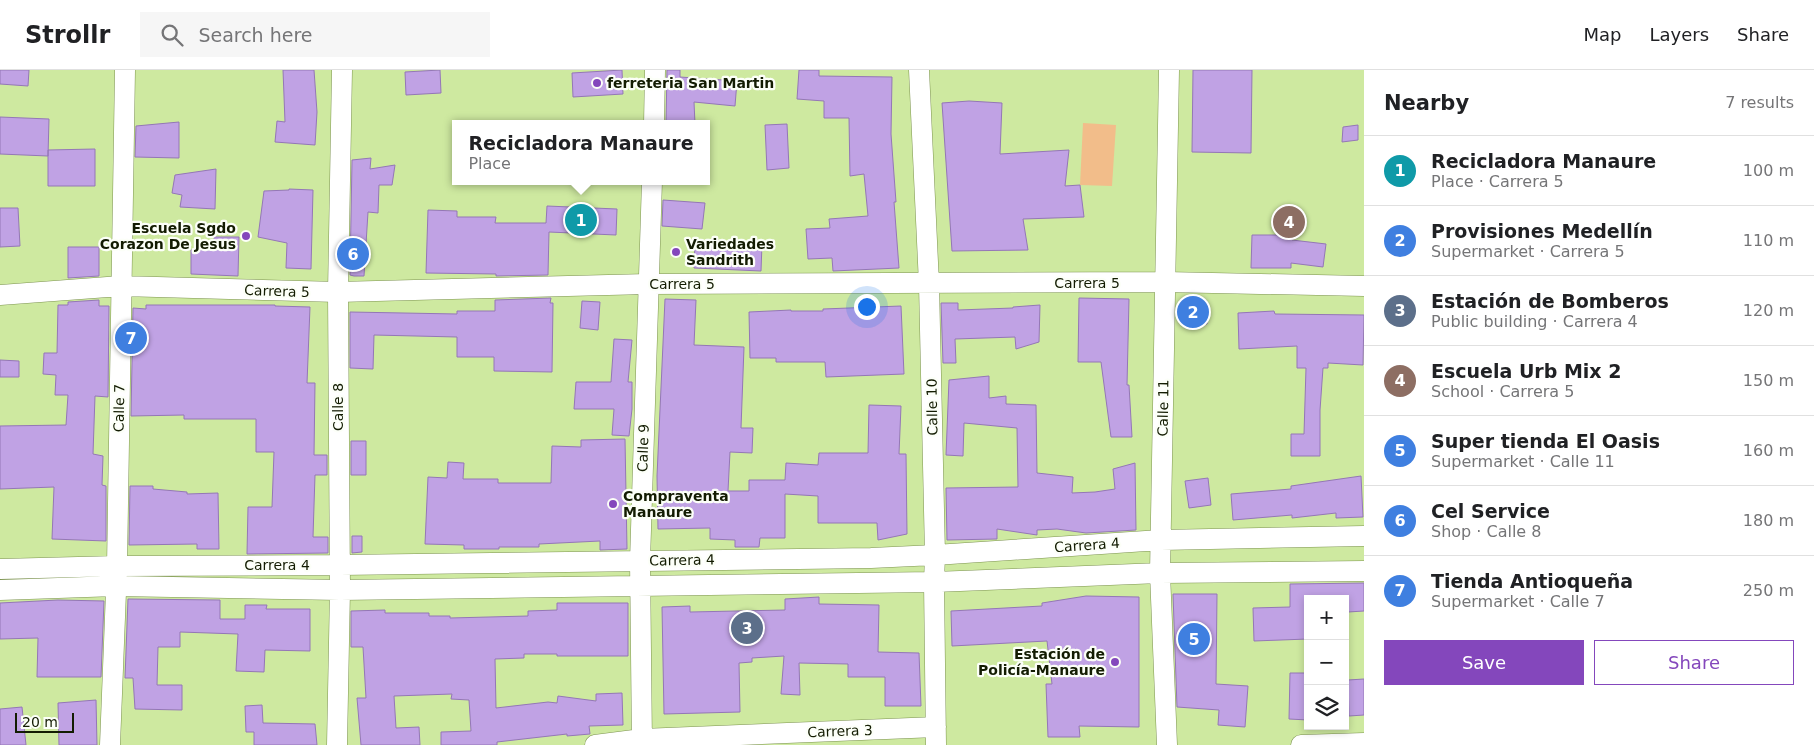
<!DOCTYPE html>
<meta charset="utf-8">
<style>
:root{--surface:#fff;--page:#f6f6f6;--text:#202124;--muted:#757577;--line:#e0e0e0;--accent:#8447bc}
body{margin:0;font-family:"DejaVu Sans",sans-serif;background:var(--page);color:var(--text)}
.controls{position:absolute;right:15px;bottom:15px;display:grid;overflow:hidden;border-radius:0px;box-shadow:0 2px 8px #0003}
.controls button{width:45px;height:45px;display:grid;place-items:center;padding:0;border:0;border-bottom:1px solid var(--line);background:var(--surface);color:var(--text);font:25px sans-serif}
.scale{position:absolute;left:15px;bottom:12px;width:59px;box-sizing:border-box;padding-left:5px;border:2px solid #131c02;border-top:0;font-size:14px;line-height:18px;white-space:nowrap;color:#131c02;-webkit-text-stroke:4px #fcfff8;paint-order:stroke}
.you{position:absolute;left:866px;top:236px;width:18px;height:18px;margin:-12px;border:4px solid #fff;border-radius:50%;background:#1a73e8;box-shadow:0 0 0 8px #1a73e833}
.badge{display:grid;place-items:center;width:32px;height:32px;border-radius:50%;background:var(--accent);color:#fff;font-size:16px;font-weight:700}
.pin{position:absolute;translate:-50% -50%;border:2px solid #fff;box-shadow:0 1px 5px #0006}
.popup{position:absolute;left:452px;top:50px;width:258px;height:65px;box-sizing:border-box;display:grid;place-content:center;border-radius:0px;background:var(--surface);filter:drop-shadow(0 1px 4px #0005);font-size:16px;white-space:nowrap;color:var(--muted)}
.popup b{font-size:19px;color:var(--text)}
.popup::after{content:'';position:absolute;left:50%;top:100%;margin-left:-10px;border:10px solid transparent;border-top-color:var(--surface)}
.list{margin:0;padding:0;list-style:none}
h2{display:flex;justify-content:space-between;align-items:center;height:65px;margin:0;padding:0 20px;font-size:21px}
h2 small{font-size:16px;font-weight:400;color:var(--muted)}
.list li{display:grid;grid-template-columns:32px 1fr auto;gap:15px;align-items:center;box-sizing:border-box;height:70px;padding:0 20px;border-top:1px solid var(--line)}
.list b{display:block;font-size:19px;white-space:nowrap}
.list p{margin:0;font-size:16px;white-space:nowrap;color:var(--muted)}
.list em{font-size:16px;font-style:normal;color:var(--muted)}
.actions{display:flex;gap:10px;padding:15px 20px}
.actions a{flex:1;padding:11px 0;border:1px solid var(--accent);border-radius:0px;text-align:center;font-size:18px;color:var(--accent)}
.actions .main{background:var(--accent);color:#fff}
.icon{flex:none;width:28px;height:28px;fill:none;stroke:currentColor;stroke-width:2;stroke-linecap:round;stroke-linejoin:round}
.map{position:relative;flex:none;width:1364px;height:675px;overflow:hidden}
header{display:flex;align-items:center;gap:30px;box-sizing:border-box;height:70px;padding:0 25px;background:var(--surface);border-bottom:1px solid var(--line)}
header strong{font-size:24px}
nav{display:flex;gap:28px;margin-inline-start:auto;font-size:18px}
.search{width:350px;height:45px;background:var(--page);display:flex;align-items:center;gap:12px;box-sizing:border-box;padding:0 18px;border-radius:0px;color:var(--muted);font-size:19px}
main{display:flex}
aside{flex:1;background:var(--surface)}
.map>svg:first-child{display:block}
.green{fill:#f2bd8a}
.building{fill:#c0a2e4;stroke:#9477b6}
.lines{fill:none;stroke-linecap:round;stroke-linejoin:round}
.minor-casing{stroke:#7d9450;stroke-width:21}
.minor{stroke:#fff;stroke-width:20}
.poi-dot{fill:#8447bc;stroke:#fcfff8;stroke-width:2}
.labels{text-anchor:middle;dominant-baseline:central;stroke-width:4.5;stroke-linejoin:round;paint-order:stroke}
.poi-label{font-size:14px;font-weight:bold;fill:#131c02;stroke:#fcfff8;text-anchor:start}
.street-label{font-size:14px;fill:#131c02;stroke:#fcfff8}
</style>
<header>
<strong>Strollr</strong>
<div class="search"><svg class="icon" aria-label="search" viewBox="0 0 24 24"><circle cx="10" cy="10" r="6"/><path d="M15 15l6 6"/></svg>Search here</div>
<nav><a>Map</a><a>Layers</a><a>Share</a></nav>
</header>
<main>
<div class="map">
<svg width="1364" height="675" viewBox="0 0 1364 675">
<rect width="100%" height="100%" fill="#cee9a0"/>
<path class="green" d="M1083,53L1116,55L1112,116L1080,115Z"/>
<path class="building" d="M0,0H29L28,16L0,14Z
M283,0H314L317,42L315,75L275,72L277,51L285,52Z
M440,0L441,23L406,25L405,2Z
M622,0L623,24L573,27L572,3Z
M667,0H680V7L737,11L735,36L694,32L695,54H666Z
M799,0H819V6L892,7L891,64L896,132H894L899,198L833,201L832,188L808,189L806,159L830,158L829,149L868,146L864,104L850,106L849,48H824V31L797,29Z
M1193,0H1252L1251,83L1192,82Z
M969,31L1002,33L1000,84L1069,80L1065,116L1080,115L1084,147L1023,149L1028,180L952,181L942,33Z
M0,47L49,49L48,86L0,84Z
M179,52V88L135,87L136,56Z
M787,54L789,98L767,100L765,55Z
M1358,55V70L1342,72L1343,57Z
M95,79V116H48V80Z
M371,88L370,99L395,95L392,115H379L378,143L368,142L364,206H354L350,205L352,90Z
M216,99L215,139L180,137L182,125L172,123L175,105Z
M289,119L313,120L311,199L286,198L287,173L258,167L264,121L289,120Z
M663,130L705,133L702,159L662,156Z
M547,136L617,139L616,165L549,162L548,205L496,206V204L426,203L428,140L457,141V147H496L495,153H546Z
M0,138H18L20,176L0,177Z
M1252,165H1292V170L1326,174L1323,197L1291,193V198H1251Z
M214,167H239L238,206L191,204V180H214Z
M695,172L762,174L761,201L694,198Z
M68,177H99V206L68,208Z
M551,228L550,233H553L552,302L494,301V287H457V267L374,265L373,299L350,298V242L457,244V241H495V230Z
M1079,228L1129,229L1127,315H1129L1132,367H1111L1101,292H1078Z
M665,229L696,230L694,275L744,277L741,358H753L752,383L730,382L728,421H749V410H785L786,393L818,395L819,383H868L869,335L901,336L899,384H906L907,464L878,470L877,453H818V426L785,424V468H760L759,477H735V470L710,469V458L658,459L657,406Z
M99,230V236H109L108,327L95,326L93,384L103,386L102,415L106,416V471L52,469L54,417L0,419V356L66,355L68,325H55L56,305L43,304L44,283H57L58,235H68V232Z
M1180,230H1206L1207,254H1181Z
M582,231L600,232L598,260L580,258Z
M941,233H958V240L1013,238V237L1040,235L1039,272L1016,279L1015,267L955,269L956,293H943Z
M146,235H275V236L310,237L307,313H315L314,385H327V405H315L313,467H328V483L247,484L248,437H272L274,382H256V349H184V345L131,346L133,238L146,239Z
M901,236L904,304L826,307L825,292H776V288H750L749,242L791,240V241H823V239Z
M1274,241L1275,244L1364,245L1363,295L1328,293V298H1323L1320,340V386H1291V364H1304L1306,298H1297V276L1239,279L1238,243Z
M614,269L632,270L628,312H632V339L629,366L612,365L614,339H574L576,312H611Z
M0,290L19,291V307H0Z
M989,306V328L1006,326V334L1036,335L1037,403L1073,407L1072,423L1095,422L1115,419L1113,399L1135,393L1136,460L1086,463L1057,459L1037,460V465L997,459V469L947,470L946,418L1018,417L1017,358L964,353L963,386L946,385L949,310Z
M625,369L627,479L600,480V471L539,474V477H499V479H464V475L425,474L428,407L447,408L448,392L464,393L463,409H498V413H551L552,376L581,377V370Z
M351,371H366V405H351Z
M1361,406L1363,447L1336,448V443L1292,448V445L1233,450L1231,424L1291,419V416Z
M1208,408L1211,435L1189,438L1185,411Z
M130,416H153V419L187,422V424L218,423L219,479H197V474L129,475Z
M352,466H362V482L352,483Z
M1364,513V541L1348,542V529H1308V569L1254,571L1253,538L1290,537V514Z
M1173,524H1217L1216,614L1248,616L1245,657L1218,655L1219,640L1177,637Z
M1086,526L1139,527V657L1079,656L1080,667H1048L1046,614H1052L1047,571L952,576L951,541L1042,536V533Z
M819,527V534L879,535L878,582L919,583L921,636H885V607H848V594L799,593L800,625L781,624L784,586L752,588V592L739,593L740,642L664,644L662,537L690,536V542L785,540V529Z
M128,529L220,530V549H245V535H267L266,539H310V581L265,580L264,602L236,601L238,564L180,562V577H158L157,615H182V640L135,639L133,608H125Z
M58,530L104,531L101,607H37L38,568L0,569V533Z
M557,533H628V586H557V584H524V588L495,589L496,638L548,632L557,633L558,626L596,631V624L622,623L623,655L589,656L590,664L567,666V664L497,672V675H441V662L471,661L469,630L451,629L452,624L394,626L396,658L419,657L420,675H361L357,628H366L363,577H351V541L385,540V543H429V546H450V548L528,546V541L557,540Z
M1290,603H1308V650L1289,649Z
M1364,609V645L1349,646L1348,610Z
M96,630L97,675H59L58,633Z
M262,635L263,653L315,654L317,675H254V662H246L245,636Z
M22,637L26,675H0V639Z"/>
<g class="lines">
<defs>
<path id="minor" d="M919,0L929,214L935,485L934,512L936,675
M654,54L655,0
M0,225L121,216L338,222L648,214L1165,212L1364,216
M0,499L117,496L340,495L871,488L935,485L1161,470L1364,466
M0,520L116,516L340,520L934,512L1160,503L1364,501
M110,675L117,496L125,0
M337,675L340,520L338,222L342,0
M595,675L642,669L936,657
M642,675L640,491L652,111
M1167,675L1160,503L1169,0
M1301,675L1364,673"/>
</defs>
<use href="#minor" class="minor-casing"/>
<use href="#minor" class="minor"/>
</g>
<g class="poi-dot">
<circle cx="597" cy="13" r="5"/>
<circle cx="246" cy="166" r="5"/>
<circle cx="676" cy="182" r="5"/>
<circle cx="613" cy="434" r="5"/>
<circle cx="1115" cy="592" r="5"/>
</g>
<g class="labels">
<g class="poi-label">
<text x="607" y="13">ferreteria San Martin</text>
<text x="236" y="158" text-anchor="end">Escuela Sgdo<tspan x="236" dy="16">Corazon De Jesus</tspan></text>
<text x="686" y="174">Variedades<tspan x="686" dy="16">Sandrith</tspan></text>
<text x="623" y="426">Compraventa<tspan x="623" dy="16">Manaure</tspan></text>
<text x="1105" y="584" text-anchor="end">Estación de<tspan x="1105" dy="16">Policía-Manaure</tspan></text>
</g>
<g class="street-label">
<text x="1087" y="213">Carrera 5</text>
<text x="682" y="214">Carrera 5</text>
<text transform="translate(277 221) rotate(2)">Carrera 5</text>
<text transform="translate(338 337) rotate(-90)">Calle 8</text>
<text transform="translate(932 337) rotate(-91)">Calle 10</text>
<text transform="translate(119 338) rotate(-89)">Calle 7</text>
<text transform="translate(1163 338) rotate(-89)">Calle 11</text>
<text transform="translate(643 378) rotate(-88)">Calle 9</text>
<text transform="translate(1087 475) rotate(-4)">Carrera 4</text>
<text transform="translate(682 490) rotate(-1)">Carrera 4</text>
<text x="277" y="495">Carrera 4</text>
<text transform="translate(840 661) rotate(-2)">Carrera 3</text>
</g>
</g>
</svg>
<div class="controls">
<button>+</button>
<button>−</button>
<button><svg class="icon" aria-label="layers" viewBox="0 0 24 24"><path d="M12 4l9 5-9 5-9-5zM3 14l9 5 9-5"/></svg></button>
</div>
<div class="scale">20 m</div>
<div class="you"></div>
<div class="pin badge" style="left:581px;top:150px;background:#0f9aa8">1</div>
<div class="popup"><b>Recicladora Manaure</b>Place</div>
<div class="pin badge" style="left:1193px;top:242px;background:#3f7fe0">2</div>
<div class="pin badge" style="left:747px;top:558px;background:#5c6f8a">3</div>
<div class="pin badge" style="left:1289px;top:152px;background:#8d6e63">4</div>
<div class="pin badge" style="left:1194px;top:569px;background:#3f7fe0">5</div>
<div class="pin badge" style="left:353px;top:184px;background:#3f7fe0">6</div>
<div class="pin badge" style="left:131px;top:268px;background:#3f7fe0">7</div>
</div>
<aside>
<h2>Nearby<small>7 results</small></h2>
<ul class="list">
<li><span class="badge" style="background:#0f9aa8">1</span><div><b>Recicladora Manaure</b><p>Place · Carrera 5</p></div><em>100 m</em></li>
<li><span class="badge" style="background:#3f7fe0">2</span><div><b>Provisiones Medellín</b><p>Supermarket · Carrera 5</p></div><em>110 m</em></li>
<li><span class="badge" style="background:#5c6f8a">3</span><div><b>Estación de Bomberos</b><p>Public building · Carrera 4</p></div><em>120 m</em></li>
<li><span class="badge" style="background:#8d6e63">4</span><div><b>Escuela Urb Mix 2</b><p>School · Carrera 5</p></div><em>150 m</em></li>
<li><span class="badge" style="background:#3f7fe0">5</span><div><b>Super tienda El Oasis</b><p>Supermarket · Calle 11</p></div><em>160 m</em></li>
<li><span class="badge" style="background:#3f7fe0">6</span><div><b>Cel Service</b><p>Shop · Calle 8</p></div><em>180 m</em></li>
<li><span class="badge" style="background:#3f7fe0">7</span><div><b>Tienda Antioqueña</b><p>Supermarket · Calle 7</p></div><em>250 m</em></li>
</ul>
<div class="actions"><a class="main">Save</a><a>Share</a></div>
</aside>
</main>
